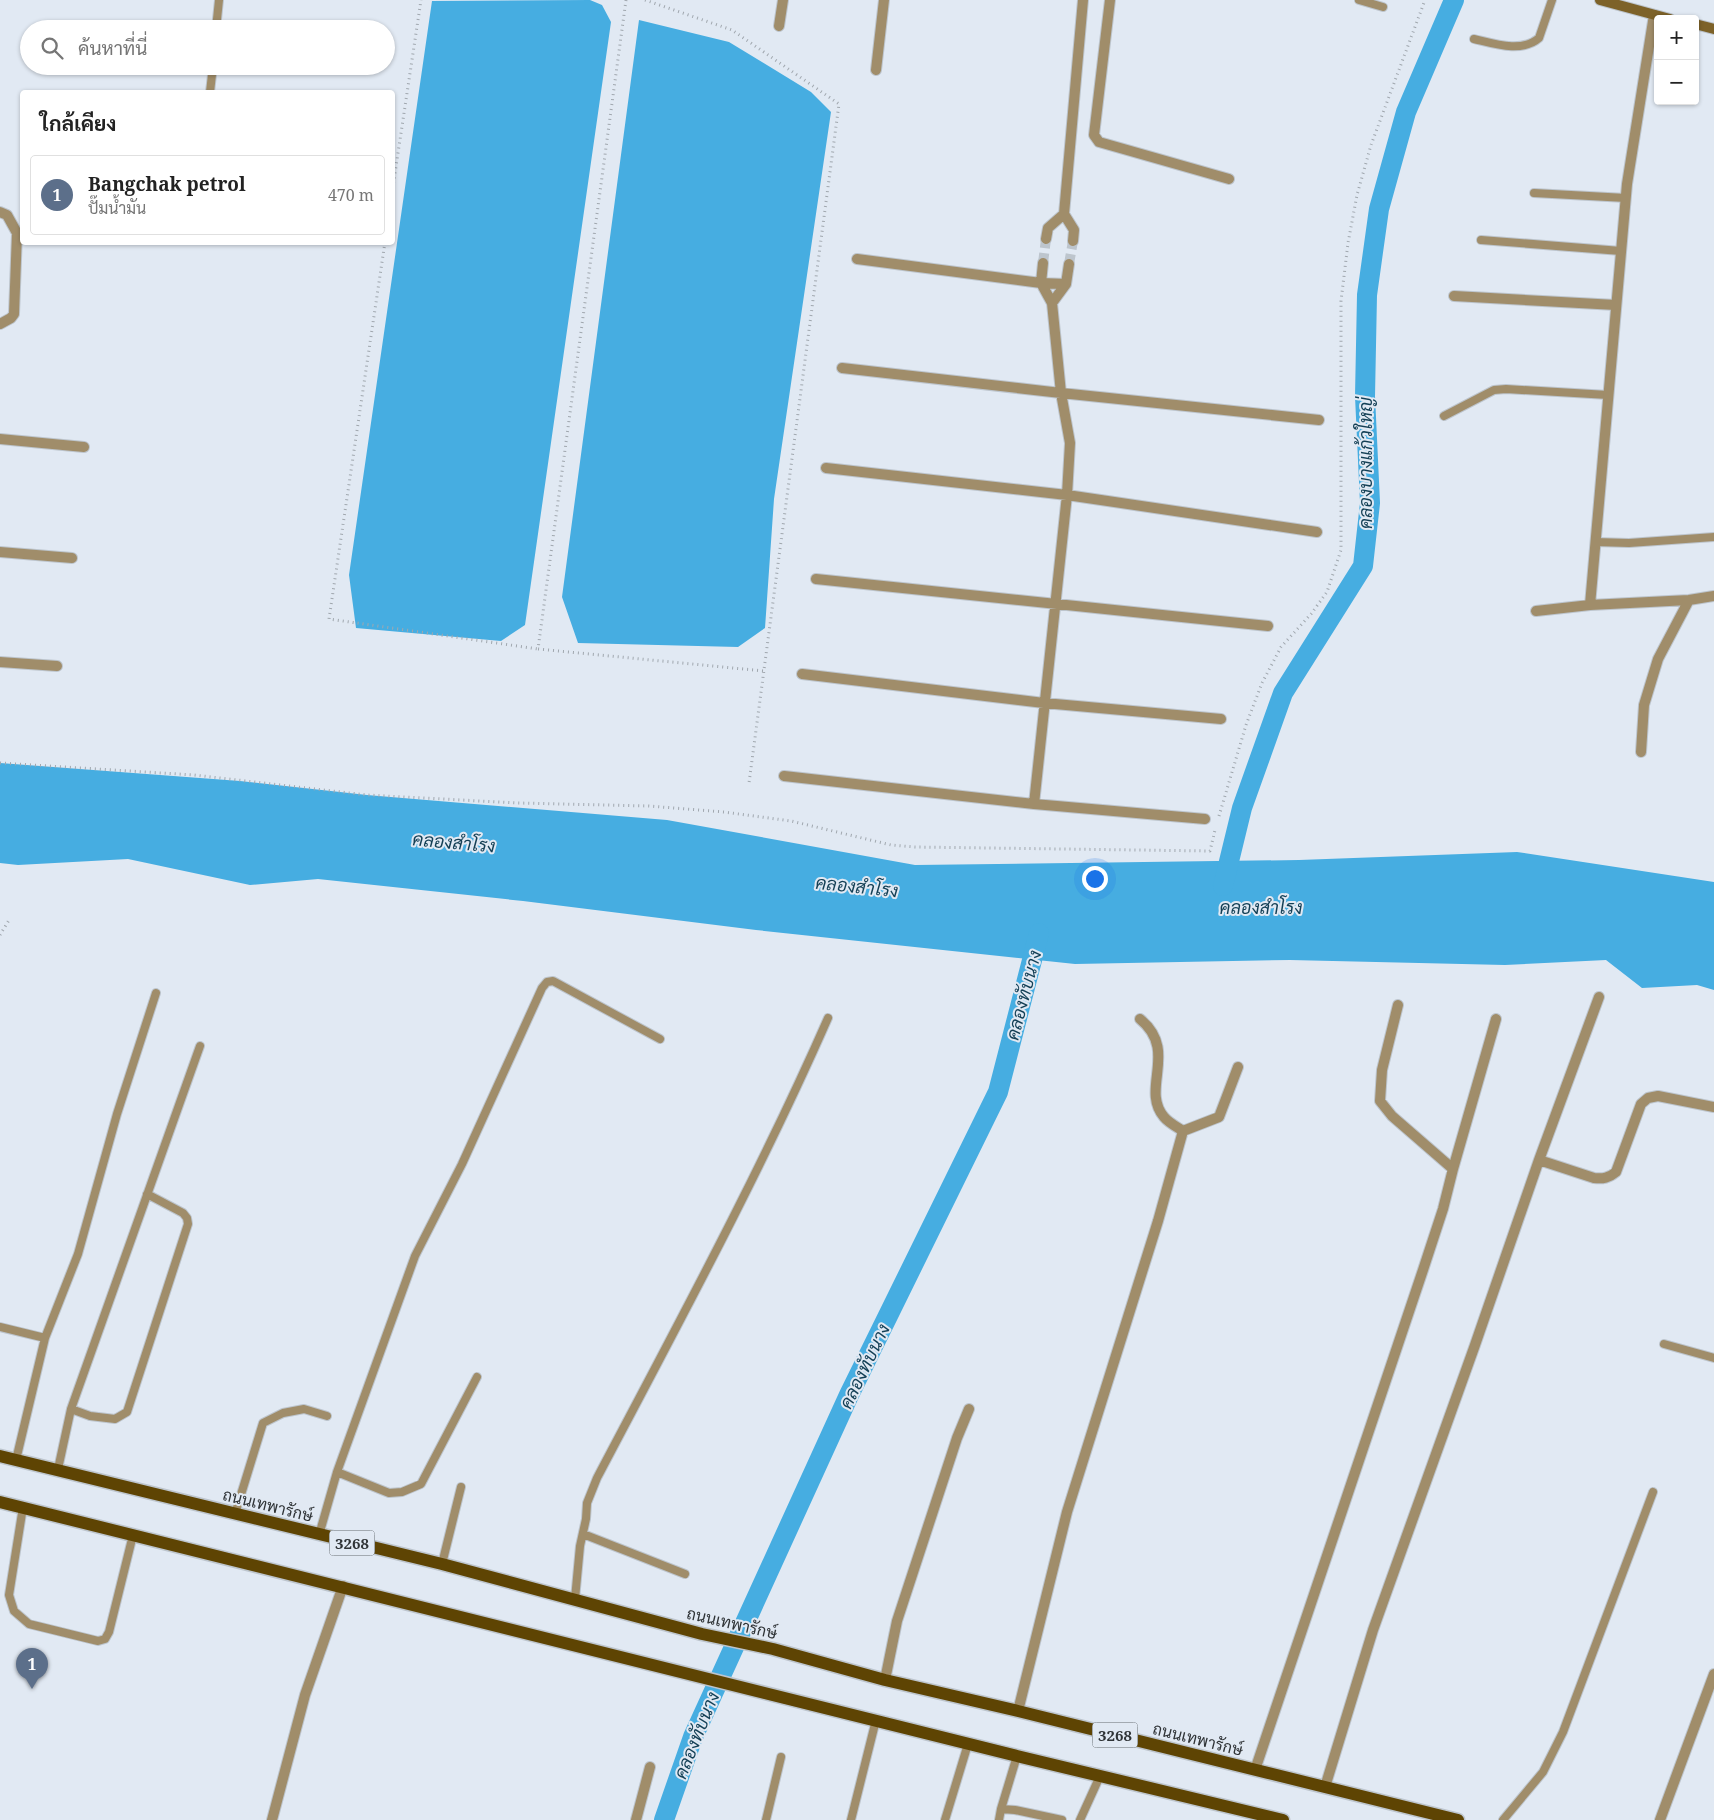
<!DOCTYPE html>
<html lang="th">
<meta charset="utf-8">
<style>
:root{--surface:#fff;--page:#f2f2f2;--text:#222;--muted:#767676;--line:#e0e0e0;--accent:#b45309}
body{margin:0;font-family:"Noto Serif",Sarabun,serif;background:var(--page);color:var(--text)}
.controls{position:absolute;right:15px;top:15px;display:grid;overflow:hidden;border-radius:5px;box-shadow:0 1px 4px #0004}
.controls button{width:45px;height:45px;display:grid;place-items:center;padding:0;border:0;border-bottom:1px solid var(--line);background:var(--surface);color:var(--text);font:25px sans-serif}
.you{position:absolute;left:1094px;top:878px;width:18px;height:18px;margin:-12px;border:4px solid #fff;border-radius:50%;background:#1a73e8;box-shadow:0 0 0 8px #1a73e833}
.badge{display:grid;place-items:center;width:32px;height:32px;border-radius:50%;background:var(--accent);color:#fff;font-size:16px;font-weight:700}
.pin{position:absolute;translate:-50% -41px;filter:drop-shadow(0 1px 2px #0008)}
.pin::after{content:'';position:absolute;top:26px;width:18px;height:15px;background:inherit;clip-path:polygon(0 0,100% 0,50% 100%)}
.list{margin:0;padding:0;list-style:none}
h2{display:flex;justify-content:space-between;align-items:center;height:65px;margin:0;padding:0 20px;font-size:21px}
h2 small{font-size:16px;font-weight:400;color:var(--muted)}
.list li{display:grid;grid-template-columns:32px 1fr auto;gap:15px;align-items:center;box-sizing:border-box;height:80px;margin:0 10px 10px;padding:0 10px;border:1px solid var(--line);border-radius:5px}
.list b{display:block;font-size:19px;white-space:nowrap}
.list p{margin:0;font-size:16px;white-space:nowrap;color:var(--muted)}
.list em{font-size:16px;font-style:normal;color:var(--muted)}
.icon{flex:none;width:28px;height:28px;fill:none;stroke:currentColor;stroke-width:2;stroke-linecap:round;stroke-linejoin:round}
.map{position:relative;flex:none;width:1714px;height:1820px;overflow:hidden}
.search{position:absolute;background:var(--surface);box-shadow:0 1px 4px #0004;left:20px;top:20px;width:375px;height:55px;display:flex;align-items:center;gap:12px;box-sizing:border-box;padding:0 18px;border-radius:28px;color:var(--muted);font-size:19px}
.panel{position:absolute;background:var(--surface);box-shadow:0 1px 4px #0004;left:20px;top:90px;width:375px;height:155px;border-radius:5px}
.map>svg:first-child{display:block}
.water{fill:#46ade1}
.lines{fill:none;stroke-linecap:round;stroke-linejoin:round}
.canal{stroke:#46ade1;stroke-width:20}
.street-tunnel{stroke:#bdc5cd;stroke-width:10;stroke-dasharray:10 5;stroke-linecap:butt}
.lane-casing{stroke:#bdc5cd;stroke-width:10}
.street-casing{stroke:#bdc5cd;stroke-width:12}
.secondary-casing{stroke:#bdc5cd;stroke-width:12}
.primary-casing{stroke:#bdc5cd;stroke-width:15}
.path{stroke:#a0a7ae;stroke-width:3;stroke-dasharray:1 4;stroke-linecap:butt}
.lane{stroke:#a08d6a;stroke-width:8}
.street{stroke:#a08d6a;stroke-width:10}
.secondary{stroke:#7d6229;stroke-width:10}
.primary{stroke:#5e4403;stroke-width:12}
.labels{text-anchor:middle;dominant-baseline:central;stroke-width:4;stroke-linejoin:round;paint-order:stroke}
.shield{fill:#e1e9f3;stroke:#646a6f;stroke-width:1}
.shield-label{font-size:15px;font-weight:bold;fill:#2f3336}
.street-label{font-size:16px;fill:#2f3336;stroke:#e1e9f3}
.water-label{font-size:18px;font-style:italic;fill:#133f55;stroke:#e1e9f3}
</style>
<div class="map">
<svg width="1714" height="1820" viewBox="0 0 1714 1820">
<rect width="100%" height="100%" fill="#e1e9f3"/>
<path class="water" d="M590,0L602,5L611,22L525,625L501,641L356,628L349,575L432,1Z
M639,20L729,42L811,92L831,112L774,499L765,628L738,647L578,643L562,597Z
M0,763L240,781L367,795L667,820L915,865L1299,860L1517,852L1714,882V990L1697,985L1642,988L1606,960L1505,965L1290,960L1075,964L756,930L523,901L318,879L250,885L128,859L18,865L0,863Z"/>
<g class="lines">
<path class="canal" d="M1223,886L1242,808L1283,693L1363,566L1370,503L1365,396L1367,295L1379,209L1406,112L1454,0
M664,1820L693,1737L849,1395L998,1092L1039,933"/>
<path class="street-tunnel" d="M1043,263L1046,239
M1069,264L1073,241"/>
<defs>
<path id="lane" d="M1359,0L1383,7
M216,29L219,0
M1474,39C1495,44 1522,53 1539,38L1552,0
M210,92L213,66
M1534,193L1626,198
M1481,240L1621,251
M1444,416L1494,390L1506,389L1608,395
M1595,542L1629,543L1714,537
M0,1327L45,1338
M1664,1344L1714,1358
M71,1409L90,1416L115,1419L127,1412L188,1224L187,1218L183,1213L147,1194
M16,1460L45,1338L78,1254L117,1114L156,993
M58,1469L71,1409L200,1046
M337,1472L389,1493L402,1492L421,1484L477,1377
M23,1507L9,1595L14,1611L29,1624L98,1641L105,1639L109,1632L133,1535
M235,1514L263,1423L283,1413L304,1409L327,1416
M583,1534L685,1574
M319,1535L337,1472L415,1256L462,1164L542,988L547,982L553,981L660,1039
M442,1564L461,1487
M575,1599L580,1546L586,1519L587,1503L597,1478C677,1326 759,1175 828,1018
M1017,1756L1001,1809L1015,1810L1062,1820
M766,1820L781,1757
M851,1820L876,1720
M945,1820L968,1744
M999,1820L1001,1809
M1080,1820L1100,1776
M1503,1820L1543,1772L1563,1732L1653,1492"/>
<path id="street" d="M1110,0L1094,135L1099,142L1229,179
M779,26L783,0
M876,70L884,0
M0,212L7,215L17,233L14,314L11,318L0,324
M1046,239L1048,228L1064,214
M1073,241L1074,230L1064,214L1083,0
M857,259L1041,283L1066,284
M1454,296L1616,305
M1052,303L1066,284L1069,264
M842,368L1061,393L1319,420
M0,439L84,447
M826,468L1067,495L1317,532
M0,552L72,558
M816,579L1268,626
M1590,605L1627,184L1654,15
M1536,611L1590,605L1689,600L1714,596
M0,662L57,666
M802,674L1044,703L1221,719
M1641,752L1644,705L1658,659L1689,600
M784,776L1034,804L1205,819
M1034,804L1067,495L1070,443L1061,393L1052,303L1041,283L1043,263
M1140,1019C1179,1051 1140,1089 1164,1117C1169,1123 1177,1127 1183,1131
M1539,1160L1594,1178C1603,1179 1609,1178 1616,1172L1641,1104L1648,1098L1658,1096L1714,1107
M1453,1169L1496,1019
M885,1680L897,1621L957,1438L969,1409
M1018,1711L1067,1512L1158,1221L1183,1131L1219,1117L1238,1067
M1255,1770L1423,1270L1443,1209L1453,1169L1392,1116L1380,1101L1382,1070L1398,1005
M1325,1787L1373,1630L1475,1345L1539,1160L1599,997
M272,1820L305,1695L343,1586
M636,1820L650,1767
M1660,1820L1714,1674"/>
<path id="secondary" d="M1600,0L1670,19
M1695,24L1714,29"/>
<path id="primary" d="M0,1456L442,1564L702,1634L773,1649L885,1680L1018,1711L1458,1820
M0,1502L1017,1756L1283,1820"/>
</defs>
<use href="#lane" class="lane-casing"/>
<use href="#street" class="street-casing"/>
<use href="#secondary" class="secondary-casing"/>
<use href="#primary" class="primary-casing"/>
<path class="path" d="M626,0L538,649L764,671
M645,0L732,30L839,104L749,783
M392,193L421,0
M385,242L329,619L538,649
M0,763L194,775L367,795L518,803L649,806L724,812L791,821L891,845L915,847L1210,851L1215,830
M1219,816L1246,725L1262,683L1281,647L1311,614L1327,592L1341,550V301L1348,243L1357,195L1371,145L1425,0
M0,935L9,920"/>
<use href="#lane" class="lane"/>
<use href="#street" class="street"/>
<use href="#secondary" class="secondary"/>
<use href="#primary" class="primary"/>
</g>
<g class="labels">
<g class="shield">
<rect x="329.5" y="1530.5" width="45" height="25" rx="4"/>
<rect x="1092.5" y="1722.5" width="45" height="25" rx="4"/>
</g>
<g class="shield-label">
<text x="352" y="1543">3268</text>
<text x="1115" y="1735">3268</text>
</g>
<g class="street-label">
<text transform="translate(268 1505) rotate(14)">ถนนเทพารักษ์</text>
<text transform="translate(732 1623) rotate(13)">ถนนเทพารักษ์</text>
<text transform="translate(1198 1739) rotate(14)">ถนนเทพารักษ์</text>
</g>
<g class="water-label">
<text transform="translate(1365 463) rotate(-90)">คลองบางแก้วใหญ่</text>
<text transform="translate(454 842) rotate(5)">คลองสำโรง</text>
<text transform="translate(857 886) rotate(6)">คลองสำโรง</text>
<text x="1261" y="907">คลองสำโรง</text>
<text transform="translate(1023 995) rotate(-75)">คลองทับนาง</text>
<text transform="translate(864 1366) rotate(-64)">คลองทับนาง</text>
<text transform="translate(696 1735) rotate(-68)">คลองทับนาง</text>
</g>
</g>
</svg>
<div class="controls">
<button>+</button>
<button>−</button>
</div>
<div class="you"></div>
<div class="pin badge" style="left:32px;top:1689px;background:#5c6f8a">1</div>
<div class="search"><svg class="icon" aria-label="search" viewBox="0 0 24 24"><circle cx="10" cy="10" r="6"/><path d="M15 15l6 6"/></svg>ค้นหาที่นี่</div>
<section class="panel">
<h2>ใกล้เคียง<small></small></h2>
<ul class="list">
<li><span class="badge" style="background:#5c6f8a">1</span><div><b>Bangchak petrol</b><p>ปั๊มน้ำมัน</p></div><em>470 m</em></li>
</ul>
</section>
</div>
